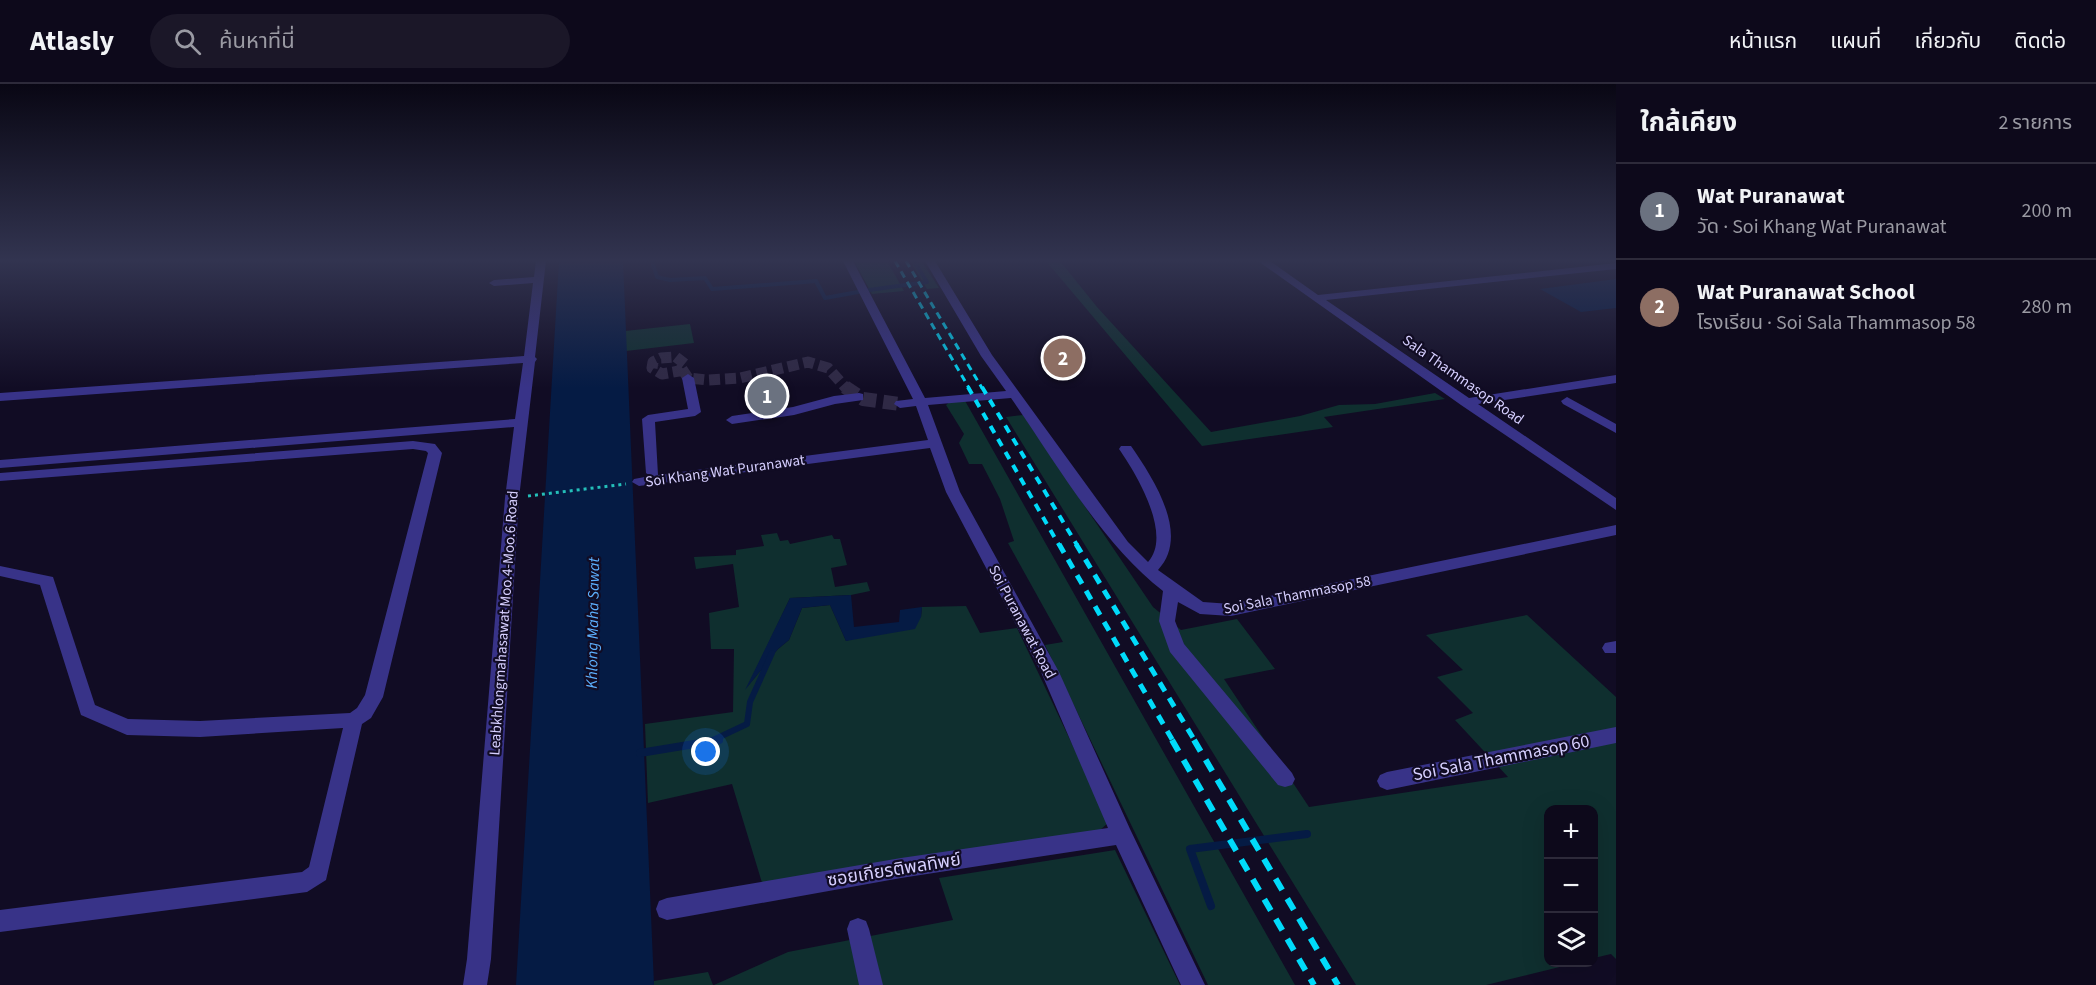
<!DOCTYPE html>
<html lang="th">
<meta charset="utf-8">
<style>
:root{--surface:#0d091b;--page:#1b1728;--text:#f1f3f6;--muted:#9a9aa3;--line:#2d2a3a;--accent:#00dbfa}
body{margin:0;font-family:"Source Sans 3","Noto Sans Thai",sans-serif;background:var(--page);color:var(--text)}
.controls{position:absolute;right:18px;bottom:18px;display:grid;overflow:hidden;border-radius:12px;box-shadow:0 6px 24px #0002}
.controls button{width:54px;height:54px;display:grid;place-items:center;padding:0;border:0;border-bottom:2px solid var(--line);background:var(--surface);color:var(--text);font:30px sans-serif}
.you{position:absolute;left:706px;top:668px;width:21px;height:21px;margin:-15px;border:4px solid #fff;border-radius:50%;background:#1a73e8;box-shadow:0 0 0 9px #1a73e833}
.badge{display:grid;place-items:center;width:39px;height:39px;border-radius:50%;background:var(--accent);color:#fff;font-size:20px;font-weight:700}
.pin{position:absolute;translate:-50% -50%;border:3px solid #fff;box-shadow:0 2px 6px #0006}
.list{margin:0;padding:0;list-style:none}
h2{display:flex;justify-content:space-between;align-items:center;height:78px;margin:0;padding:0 24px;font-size:26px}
h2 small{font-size:20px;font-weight:400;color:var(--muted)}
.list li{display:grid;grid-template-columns:39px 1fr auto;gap:18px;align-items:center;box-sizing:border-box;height:96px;padding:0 24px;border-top:2px solid var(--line)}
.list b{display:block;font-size:22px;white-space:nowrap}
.list p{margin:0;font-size:20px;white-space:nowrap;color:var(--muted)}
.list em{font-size:20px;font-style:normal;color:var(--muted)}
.icon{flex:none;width:33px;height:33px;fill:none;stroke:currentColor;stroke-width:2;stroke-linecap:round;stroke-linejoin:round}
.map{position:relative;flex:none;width:1616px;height:901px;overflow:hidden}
header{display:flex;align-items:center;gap:36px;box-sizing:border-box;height:84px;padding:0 30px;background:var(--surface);border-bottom:2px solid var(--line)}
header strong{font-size:28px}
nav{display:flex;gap:33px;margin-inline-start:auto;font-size:21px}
.search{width:420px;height:54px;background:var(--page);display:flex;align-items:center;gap:15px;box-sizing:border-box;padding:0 21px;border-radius:33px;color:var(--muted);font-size:22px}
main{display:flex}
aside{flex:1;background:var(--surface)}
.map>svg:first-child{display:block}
.green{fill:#0f2f2f}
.water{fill:#051b44}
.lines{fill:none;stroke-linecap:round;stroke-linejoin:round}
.stream-far2{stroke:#051b44;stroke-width:4}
.stream-far1{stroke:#051b44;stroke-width:6}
.stream{stroke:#051b44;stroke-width:8}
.minor-tunnel-far1{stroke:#2f2945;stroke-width:11;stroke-dasharray:11 5;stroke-linecap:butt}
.minor-tunnel{stroke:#2f2945;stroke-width:14;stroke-dasharray:14 7;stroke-linecap:butt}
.path{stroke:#24bfb9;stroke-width:3;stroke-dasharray:3 4;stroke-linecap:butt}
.minor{fill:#383388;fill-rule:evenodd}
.rail-far3{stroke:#00dbfa;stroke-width:3;stroke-dasharray:7 5;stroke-linecap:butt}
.rail-far2{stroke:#00dbfa;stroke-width:4;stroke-dasharray:8 7;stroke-linecap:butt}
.rail-far1{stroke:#00dbfa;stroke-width:5;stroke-dasharray:10 8;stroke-linecap:butt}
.rail{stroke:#00dbfa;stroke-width:6;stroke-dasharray:13 10;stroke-linecap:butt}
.labels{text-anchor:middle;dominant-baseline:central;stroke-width:4.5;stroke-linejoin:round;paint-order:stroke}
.street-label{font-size:15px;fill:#d6cfff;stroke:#110c24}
.water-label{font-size:16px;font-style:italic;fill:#5db0ff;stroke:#110c24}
.near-street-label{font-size:18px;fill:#d6cfff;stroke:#110c24}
</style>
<header>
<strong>Atlasly</strong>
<div class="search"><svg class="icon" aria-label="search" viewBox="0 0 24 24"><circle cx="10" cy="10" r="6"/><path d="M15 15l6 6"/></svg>ค้นหาที่นี่</div>
<nav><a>หน้าแรก</a><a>แผนที่</a><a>เกี่ยวกับ</a><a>ติดต่อ</a></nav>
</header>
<main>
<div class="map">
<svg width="1616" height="901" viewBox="0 0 1616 901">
<rect width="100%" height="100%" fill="#110c24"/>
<path class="green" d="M887,177L904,207L872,210L854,177Z
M922,177V178L939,204L927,205L910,177Z
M1060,177L1097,223L1211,348L1300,332L1339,321L1375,320L1435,309L1445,315L1324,333L1333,343L1202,362L1046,177Z
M690,240L694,259L626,267L625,247Z
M964,315L1295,901H1208L1045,561L1063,558L1008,459L1014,457L1000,415L982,380H969L959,359L964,350L946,321L952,316Z
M1023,331L1153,523L1181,546L1237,535L1275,585L1224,595L1309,723L1508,693L1455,636L1473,629L1437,593L1463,586L1426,551L1527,531L1616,613V875L1611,870L1594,874V726H1548V878L1576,879L1486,901H1356L1006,333Z
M777,449L780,457L788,456L790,460L832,451L834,455H840L847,481L831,484L835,503L867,498L870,507L851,511L790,514L748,602L778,565L789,556L802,524L830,521L846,557L921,533L922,523L966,522L980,549L1017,544L1109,738L1099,747L763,802L732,700L648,719L645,640L733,628L734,565H711L709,529L739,523L733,480L696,485L694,473L736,471V466L764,462L761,451Z
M1115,766L1180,901H714L788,868L953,836L939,794Z
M708,888L713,901H654V897Z"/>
<path class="water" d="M559,177H623L654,901H516Z
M1616,195V224L1581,228L1540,205Z
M851,511L854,543L899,538L900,526L922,523L921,533L915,545L846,557L830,521L802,524L789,556L778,565L745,606L790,514Z"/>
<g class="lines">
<path class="stream-far2" d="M652,177L657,193L670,196L705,194L712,205L816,197L825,214L858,208
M869,206L927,198L914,177"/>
<path class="stream-far1" d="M711,657L747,640L750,618L772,569"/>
<path class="stream" d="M640,669L719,656
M1211,822L1190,765L1307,750"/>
<path class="minor-tunnel-far1" d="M676,273L685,280L679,287L662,290L652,284L653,278L661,274Z
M682,285L688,294L708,296L740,294L808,278L828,284L846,304"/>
<path class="minor-tunnel" d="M845,303L863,315L900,320"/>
<path class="path" d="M528,412L626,400"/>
<path class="minor" d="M536,177H546L535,273L537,275L535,278L519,414L491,875L487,901H463L467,875L505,414L514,343L0,384V376L515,335L523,279L0,317V309L524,272L533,199L494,202L489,199L494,196L534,193Z
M843,177H853L925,314L1006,307L981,272L925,177H935L992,271L1128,458L1148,478C1173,451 1136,389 1119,365L1121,362H1131C1153,394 1191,451 1158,486L1203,518L1231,520L1616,441V451L1231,532L1200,530L1178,518L1175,537L1184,560L1292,689L1295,695L1292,701L1285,703L1278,701L1170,568L1159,537L1163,507C1102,460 1055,377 1011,314L928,321L960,408L1059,588L1130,745L1205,901H1181L1116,761L901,794L667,836L659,833L656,825L659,817L667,814L901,774L1108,744L1041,588L946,408L930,364L639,402L632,398L634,395L650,392L646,389L642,335L648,331L688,325L682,294L688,290L694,294L701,328L695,332L655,338L658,391L928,356L916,322L900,324L894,320L896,317L913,315Z
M1258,177H1270L1318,211L1616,179V185L1326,216L1469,314L1616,291V299L1478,320L1616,414V426L1461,321Z
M859,309L863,310V316L835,320L794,331L732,340L726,336L732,332L793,323L834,312Z
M1567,313L1616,340V349L1563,320L1561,317Z
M413,357L435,360L442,369L383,613L371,634L362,640L326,796L307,808L0,848V826L302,788L309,783L343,644L200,653L127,651L81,631L40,501L0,492V482L53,493L95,621L128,635L200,637L350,629L357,624L365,611L428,369L426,367L413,365L0,397V389Z
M1616,557V569H1605L1602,564L1605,559Z
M1616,643V659L1387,706L1380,703L1377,697L1380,691L1387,688Z
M858,834L866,837L869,845L883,901H859L847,845L850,837Z"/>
<path class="rail-far3" d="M895,177L969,304
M906,177L982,304"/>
<path class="rail-far2" d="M968,303L1059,461
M982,303L1077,461"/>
<path class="rail-far1" d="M1059,460L1173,657
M1076,460L1195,657"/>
<path class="rail" d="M1172,656L1314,901
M1194,656L1338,901"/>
</g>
<linearGradient id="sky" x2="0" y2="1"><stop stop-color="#090714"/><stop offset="0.58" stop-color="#323450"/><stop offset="1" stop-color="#323450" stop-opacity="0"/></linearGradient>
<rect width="1616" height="304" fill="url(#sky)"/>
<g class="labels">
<g class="street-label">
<text transform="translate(1463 296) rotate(35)">Sala Thammasop Road</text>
<text transform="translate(725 387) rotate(-8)">Soi Khang Wat Puranawat</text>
<text transform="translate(1297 511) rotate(-11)">Soi Sala Thammasop 58</text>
<text transform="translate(1022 538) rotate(62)">Soi Puranawat Road</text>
<text transform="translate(504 539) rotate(-86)">Leabkhlongmahasawat Moo.4-Moo.6 Road</text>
</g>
<g class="water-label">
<text transform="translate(593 539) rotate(-89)">Khlong Maha Sawat</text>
</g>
<g class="near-street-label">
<text transform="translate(1501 674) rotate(-11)">Soi Sala Thammasop 60</text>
<text transform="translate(894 786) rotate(-9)">ซอยเกียรติพลทิพย์</text>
</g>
</g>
</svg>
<div class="controls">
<button>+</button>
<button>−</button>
<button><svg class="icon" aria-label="layers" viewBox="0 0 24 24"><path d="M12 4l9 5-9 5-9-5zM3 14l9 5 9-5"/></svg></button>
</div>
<div class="you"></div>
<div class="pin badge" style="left:767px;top:312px;background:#6b7280">1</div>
<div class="pin badge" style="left:1063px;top:274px;background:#8d6e63">2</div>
</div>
<aside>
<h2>ใกล้เคียง<small>2 รายการ</small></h2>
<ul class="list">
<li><span class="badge" style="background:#6b7280">1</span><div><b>Wat Puranawat</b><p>วัด · Soi Khang Wat Puranawat</p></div><em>200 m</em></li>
<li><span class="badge" style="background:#8d6e63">2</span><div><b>Wat Puranawat School</b><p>โรงเรียน · Soi Sala Thammasop 58</p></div><em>280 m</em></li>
</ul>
</aside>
</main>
